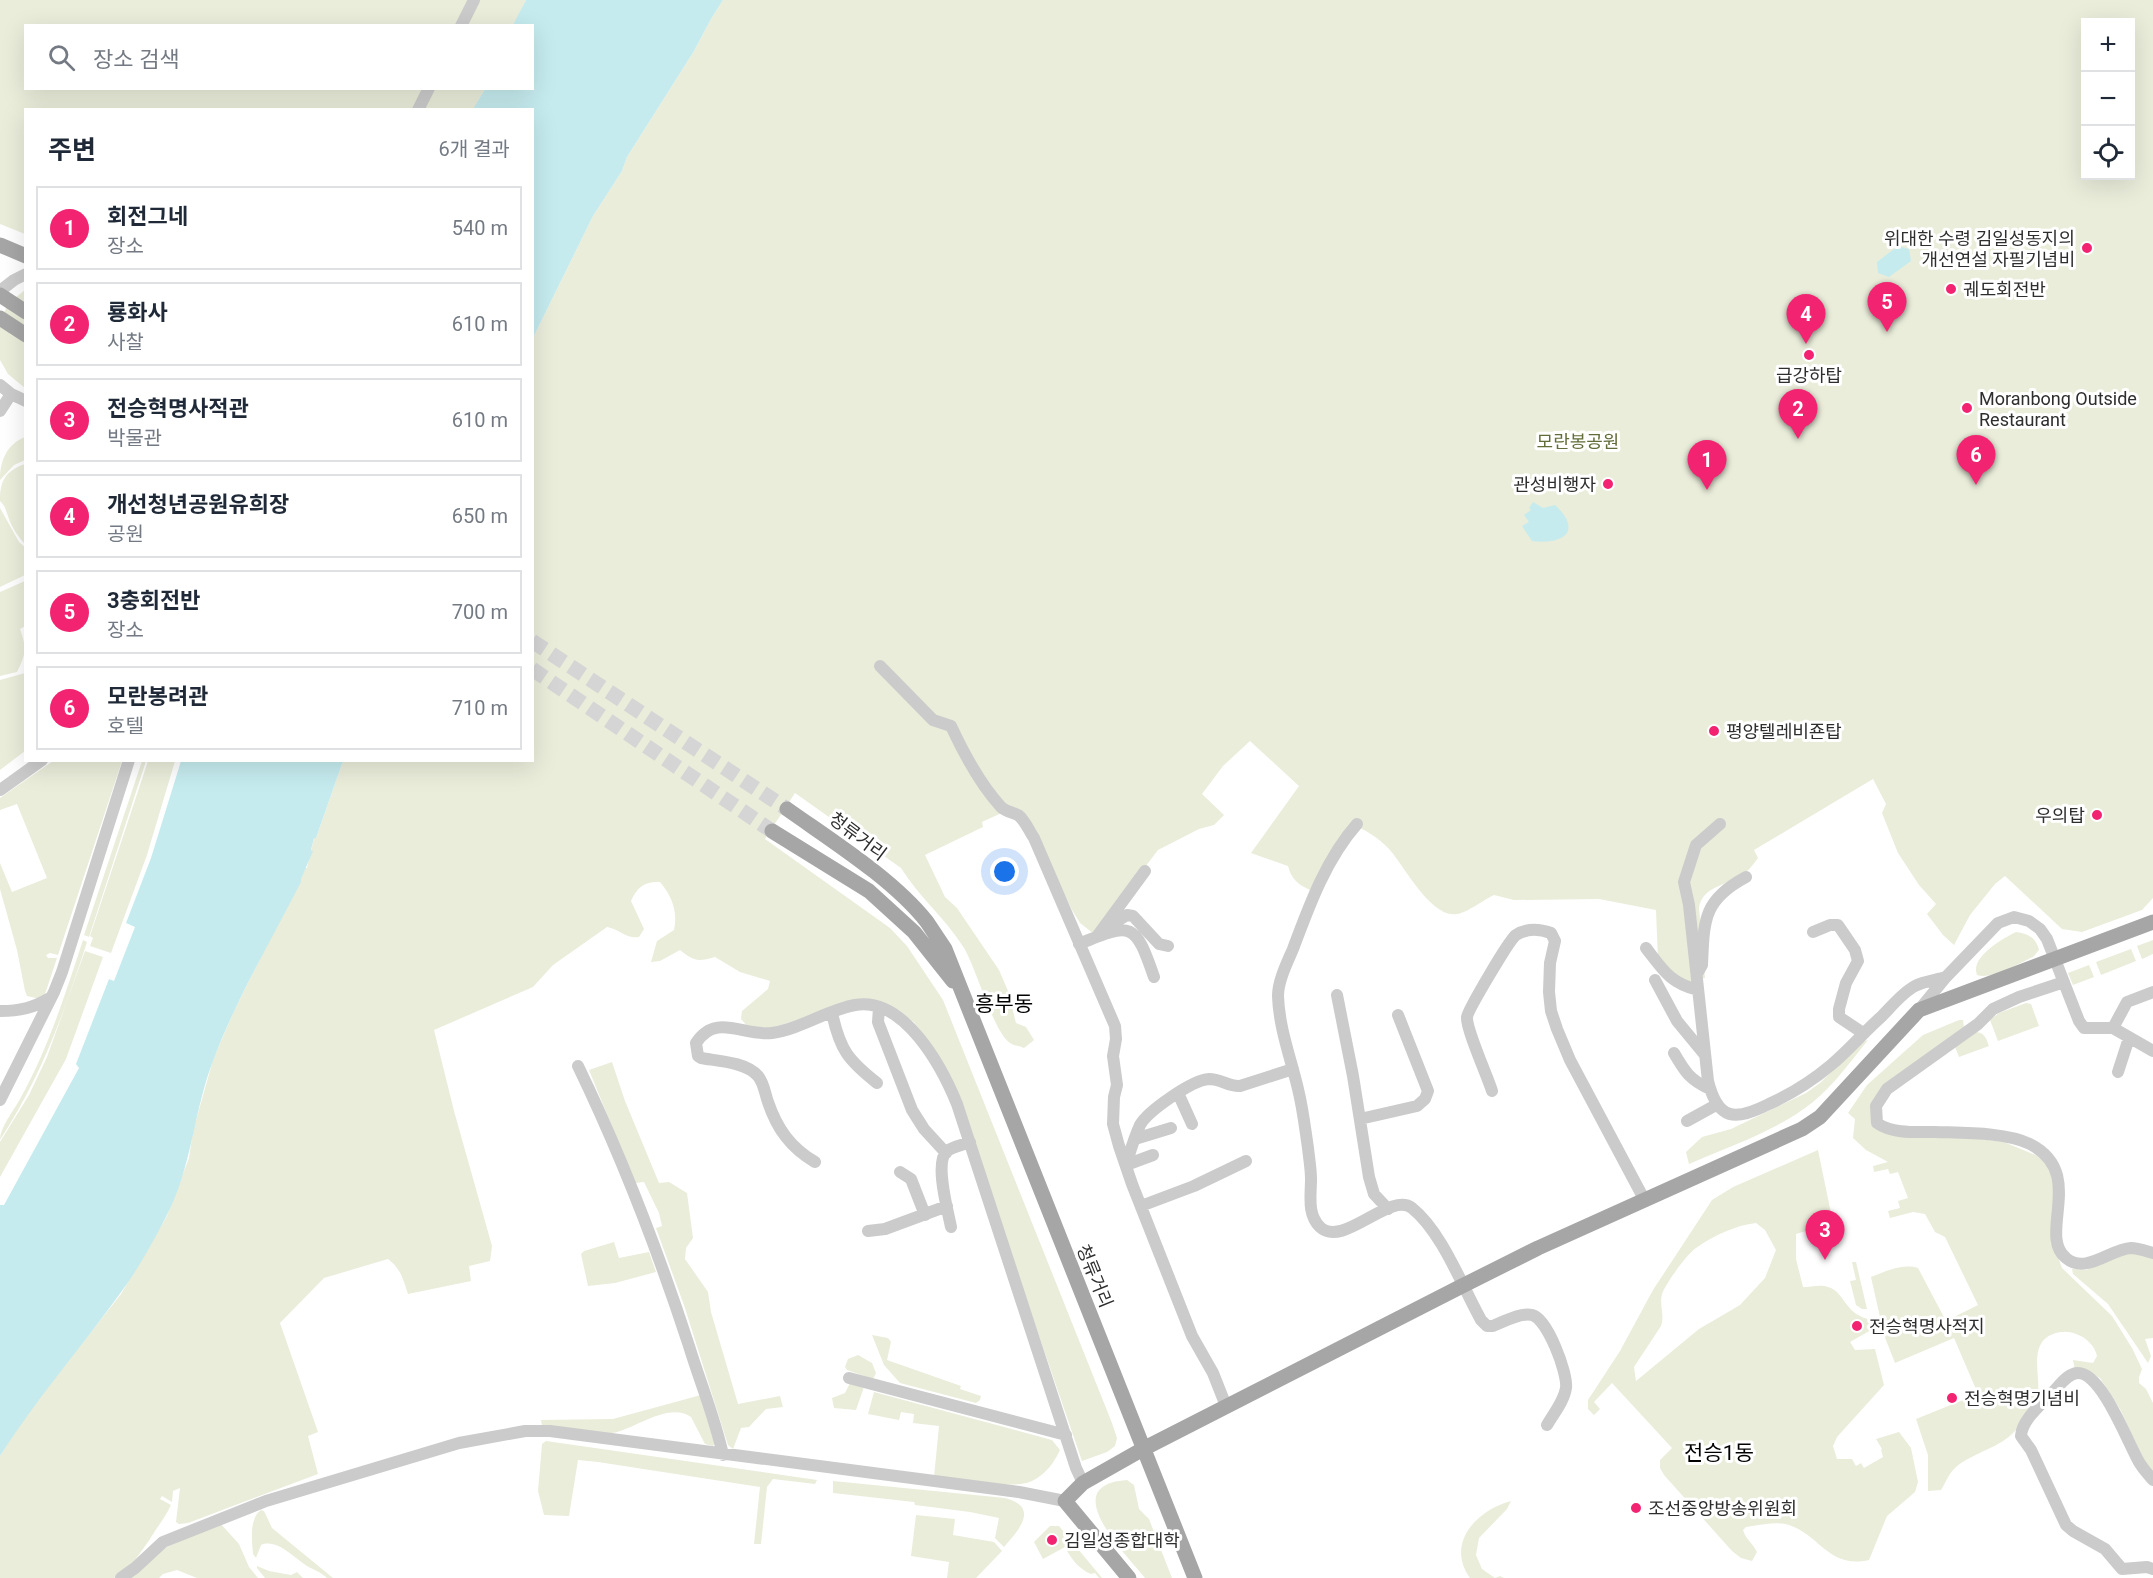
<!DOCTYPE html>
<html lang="ko">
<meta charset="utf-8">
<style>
:root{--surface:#fff;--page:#f2f2f3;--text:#1f2937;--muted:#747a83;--line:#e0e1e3;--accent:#f22371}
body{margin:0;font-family:Roboto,"Noto Sans KR",sans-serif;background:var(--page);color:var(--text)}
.controls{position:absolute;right:18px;top:18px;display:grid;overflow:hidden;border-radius:0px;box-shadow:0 6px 24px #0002}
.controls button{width:54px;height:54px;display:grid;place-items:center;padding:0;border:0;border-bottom:2px solid var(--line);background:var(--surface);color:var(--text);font:30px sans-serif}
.you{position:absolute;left:1005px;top:872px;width:21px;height:21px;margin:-15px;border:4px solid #fff;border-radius:50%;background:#1a73e8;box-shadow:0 0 0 9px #1a73e833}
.badge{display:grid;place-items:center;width:39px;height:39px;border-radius:50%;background:var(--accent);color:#fff;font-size:20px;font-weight:700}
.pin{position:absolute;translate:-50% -50px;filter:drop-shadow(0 2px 3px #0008)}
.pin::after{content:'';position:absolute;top:32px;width:21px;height:18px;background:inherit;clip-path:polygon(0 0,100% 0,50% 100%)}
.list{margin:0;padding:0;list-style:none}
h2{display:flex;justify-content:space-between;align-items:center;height:78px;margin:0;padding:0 24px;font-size:26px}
h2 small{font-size:20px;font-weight:400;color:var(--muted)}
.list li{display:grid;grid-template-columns:39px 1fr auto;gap:18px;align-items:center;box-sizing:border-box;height:84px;margin:0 12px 12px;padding:0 12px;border:2px solid var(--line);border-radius:0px}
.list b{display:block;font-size:22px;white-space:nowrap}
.list p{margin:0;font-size:20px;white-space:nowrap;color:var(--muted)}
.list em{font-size:20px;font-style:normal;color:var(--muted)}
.icon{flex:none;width:33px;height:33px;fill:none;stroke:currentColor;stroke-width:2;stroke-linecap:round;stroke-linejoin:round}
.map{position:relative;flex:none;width:2153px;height:1578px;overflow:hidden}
.search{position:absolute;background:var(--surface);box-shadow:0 6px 24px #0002;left:24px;top:24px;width:510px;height:66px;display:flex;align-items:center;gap:15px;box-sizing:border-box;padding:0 21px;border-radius:0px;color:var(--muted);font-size:22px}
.panel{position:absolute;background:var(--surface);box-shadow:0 6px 24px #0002;left:24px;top:108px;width:510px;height:654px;border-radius:0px}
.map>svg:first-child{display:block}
.green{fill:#eaedda;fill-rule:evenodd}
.water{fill:#c5ebee}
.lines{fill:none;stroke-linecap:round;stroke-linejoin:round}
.major-tunnel{stroke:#d5d5d5;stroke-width:15;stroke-dasharray:15 8;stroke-linecap:butt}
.minor{stroke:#cbcbcb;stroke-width:12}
.major{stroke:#a6a6a6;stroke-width:15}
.poi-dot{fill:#f22371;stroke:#fff;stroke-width:2}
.labels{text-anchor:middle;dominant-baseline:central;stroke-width:6;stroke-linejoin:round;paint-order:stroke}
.poi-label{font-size:18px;fill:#2e2e2e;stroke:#fff;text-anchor:start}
.park-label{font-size:18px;fill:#616d38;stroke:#fff}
.street-label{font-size:18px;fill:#2e2e2e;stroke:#fff}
.quarter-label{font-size:21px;fill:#000;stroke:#fff}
</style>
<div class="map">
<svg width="2153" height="1578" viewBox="0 0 2153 1578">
<rect width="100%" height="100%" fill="#fff"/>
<path class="green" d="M0,0H526L514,25L26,26V88L485,89L473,110H26L25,234L0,224Z
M723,0H2153V898L2142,910L2082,932L2062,929L2005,876L1995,884L1970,915L1954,945L1943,935L1927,914L1936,904L1919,885L1898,853L1882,813L1886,804L1873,779L1754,850L1758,858C1754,863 1750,869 1745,873C1731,885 1702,885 1699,908L1705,978L1693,979V982L1687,986L1658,960L1656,910L1599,899L1514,900L1494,895C1483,900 1467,913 1457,914C1431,919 1404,865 1389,849C1380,839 1364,828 1351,825L1310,890C1299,885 1291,879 1288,866L1251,853L1299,786L1250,741L1223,766L1202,794L1224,815L1214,825L1199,829L1158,850L1094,934L1080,923L1072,910L1027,816L1015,807L984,821L982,822L983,827L925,855L945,897L957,908L999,970L1014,1005L1012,1007L1016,1023L1026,1027L1034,1040L1024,1048C1020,1046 1014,1046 1010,1043C993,1031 977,970 964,948C946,919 919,897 901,868L795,793L765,839L890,928L907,946L943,1000L1112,1423L1117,1438L1115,1446L1107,1452L1082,1461L1002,1228L933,1048L914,1022L880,1003L809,1016L771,1028L748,1027L741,1019L742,1011L768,989L770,981L740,972L715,957C697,962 694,961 680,950L660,961L651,962L657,941L674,930C678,912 672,896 660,882C645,881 637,887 631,901L644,929L639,937C626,939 619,929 607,927L553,965L533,987L434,1030L454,1111L492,1246L490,1261L469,1266L471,1281L408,1294C403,1279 401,1269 388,1259L324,1278L280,1323L318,1432L308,1436L318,1474L188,1523L179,1524L176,1522L180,1488L173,1491L172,1502L162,1496L160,1499L171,1505C165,1518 157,1527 150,1539C139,1555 131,1567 114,1578H0V1456L25,1416L121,1294L167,1216L189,1158L193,1131L213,1060L233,1013L305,868H307L314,838H316L343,761L532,760L533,338L593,216L622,171L627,157L694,51L711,19ZM2086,22H2130V176H2086Z
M25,290V388L8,374L0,360V319L10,302Z
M25,437V460L14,465L0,480C0,461 6,445 25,437Z
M25,464H26L25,544C19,538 12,528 9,519C6,511 6,507 0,501C0,481 5,471 25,464Z
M0,508L19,542L26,548L25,575L0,587Z
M25,581V626L20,629C27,649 26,653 17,672L0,676V592Z
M25,673V751L0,770V680Z
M53,761H122L58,955L50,953L46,955L48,958H57L44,997L40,999L27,996L25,991L17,950L0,889V863L12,892L47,878L17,804L0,810V798Z
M142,761H146L89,937L84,935Z
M148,761H175L147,855L111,953L90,946L93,938L90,936Z
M2016,932C2028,934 2036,937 2039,950L2033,957C2019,963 1992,980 1977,975C1970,957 2002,939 2016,932Z
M83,940L87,942C64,1013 41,1077 0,1140C0,1127 13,1112 20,1099C48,1049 65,995 83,940Z
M2153,940V954L2142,959L2137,946Z
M2131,949L2136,961L2101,975L2096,962Z
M85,951L103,957L66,1059L0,1177V1142L29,1095L47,1057Z
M2089,965L2094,977L2073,985L2068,973Z
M2026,1003L2031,1004L2039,1026L1998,1041L1990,1020L1999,1013Z
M1959,1020H1963L1964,1027L1884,1086L1875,1126L2004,1142L2045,1159L2055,1179V1249L2062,1268L2112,1316L2132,1348L2142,1369L2139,1377V1383L2146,1389L2153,1403V1472L2144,1460L2120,1409L2100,1378L2091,1373L2075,1370L2073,1360L2093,1363L2097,1356C2095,1346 2086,1337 2076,1334C2069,1331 2061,1331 2053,1334C2026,1344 2043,1381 2037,1401C2034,1410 2022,1423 2015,1431C2000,1448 1974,1452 1956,1467C1949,1473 1946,1482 1941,1490L1928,1491V1455L1916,1419L1978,1394L1954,1338L1895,1363L1884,1335L1871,1277C1886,1271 1902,1263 1918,1268L1946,1321L1978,1305L1945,1237L1935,1232L1925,1214L1913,1212L1890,1218L1888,1211L1900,1208L1898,1201L1908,1198L1898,1172L1890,1174L1888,1169L1874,1172L1873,1166L1888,1162L1866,1150L1853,1138L1855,1119L1848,1113L1867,1085L1923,1035Z
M1976,1032C1985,1033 1986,1038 1989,1046L1959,1057L1955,1047Z
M1868,1040C1851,1061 1834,1085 1813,1102C1777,1131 1730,1146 1689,1164L1686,1152L1702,1137L1731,1129L1806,1093L1820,1083L1862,1042Z
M612,1062L625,1101L659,1183L669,1182L687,1193L693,1238L686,1248L685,1259L708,1292L711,1312L738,1404L780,1396L783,1407L766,1409L749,1427L741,1428L733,1449L728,1445L685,1308L656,1228L662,1226L659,1213L644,1182L635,1183L589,1070Z
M1818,1150L1833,1223L1796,1234V1259L1803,1287C1810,1287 1821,1284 1828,1287C1845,1292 1844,1313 1868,1319L1871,1330L1850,1342L1855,1350L1875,1349L1884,1385L1837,1437L1833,1446L1837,1459H1852L1856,1466L1861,1463L1864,1468L1883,1457L1881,1450L1882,1449L1876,1439L1899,1432L1911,1448L1918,1482L1915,1492L1887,1516L1869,1560C1829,1569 1821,1536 1789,1525C1777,1521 1759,1525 1746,1527L1743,1530C1746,1540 1753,1543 1757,1552L1752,1561L1741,1558L1732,1551L1664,1475L1660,1468V1460L1672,1448L1612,1383L1594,1402L1600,1409L1594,1415L1588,1409V1400L1620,1351L1653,1290L1712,1200L1733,1187ZM1756,1223L1765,1230L1776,1250L1765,1278L1740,1305L1699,1329L1636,1381L1634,1367L1661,1326C1665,1315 1659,1305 1662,1294C1666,1283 1687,1254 1696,1248C1713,1236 1736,1225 1756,1223Z
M614,1242L619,1258L649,1252L656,1272L615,1283L588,1286L581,1254L584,1251Z
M2131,1251L2153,1256V1338L2145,1339L2151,1356L2148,1363L2108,1304L2073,1274L2072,1269L2087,1270L2102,1261Z
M1852,1262H1856L1867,1309H1862L1856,1305L1850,1281L1856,1280Z
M872,1335L888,1338L891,1342L887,1360L961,1386L960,1389L981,1396L980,1400L976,1403L900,1383L884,1365Z
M858,1355L872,1363L876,1373L873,1379L847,1370L845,1367L848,1359Z
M850,1383L864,1387L856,1410L834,1408L832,1398L845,1393Z
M874,1392L1052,1440L1060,1450C1054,1463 1046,1474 1032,1481C1014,1490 957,1479 934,1477L939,1426L913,1423L914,1414L901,1412L899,1420L868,1414Z
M701,1395L715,1443L713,1446L705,1444L691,1417C668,1401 634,1430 612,1433C596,1435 560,1428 542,1426L541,1420L613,1419Z
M546,1441L817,1480L815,1484L773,1479L767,1487L761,1544H754L760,1487L598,1462L578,1460L569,1516L544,1515L538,1491L542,1444Z
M1127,1480L1134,1485L1139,1509L1149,1519L1172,1578H1145C1127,1555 1055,1485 1127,1480Z
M833,1481L1005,1498C1040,1507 1019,1530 1004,1547L995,1538L999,1518L970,1512L915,1505L914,1502L833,1493Z
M1511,1501L1507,1509L1479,1538L1476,1555L1482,1569L1495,1578L1500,1576L1504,1578H1470C1445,1543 1477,1510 1511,1501Z
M261,1510L264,1511L272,1528L333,1578H327C321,1572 314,1570 307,1566C294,1558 277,1538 261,1545L256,1558L253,1554C252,1541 249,1518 261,1510Z
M916,1515L955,1519L953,1535L994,1542L1002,1551L976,1578H947L949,1562L911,1556Z
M220,1523L239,1544L249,1567L258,1578H197L177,1570L163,1574L159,1578H128L165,1548Z
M1050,1526H1059L1102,1578H1099L1095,1573L1091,1574C1079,1569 1071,1559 1065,1547L1043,1559L1034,1542Z
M257,1566L269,1571L291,1575L297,1572L303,1578H265L257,1568Z"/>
<path class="water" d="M526,0H723L711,19L694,51L627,157L622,171L593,216L533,338L532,110L473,109L485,89L532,88V26L513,25Z
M1898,246L1909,249L1911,261L1889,277L1878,273L1877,262Z
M1533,502L1543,508L1555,505C1584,532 1562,545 1532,541L1522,526L1529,522L1524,515L1531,510L1529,508Z
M181,761H343L316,838H314L311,850L313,851L301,879V882C271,941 236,999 213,1061C193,1113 192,1168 166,1217C152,1244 137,1271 119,1295C80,1349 36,1399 0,1456V1205H4L79,1068L76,1064L109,979L114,981L135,927L126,923L151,858Z"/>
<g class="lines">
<path class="major-tunnel" d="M532,641L787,809
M532,669L772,831"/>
<path class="minor" d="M461,26L474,0
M418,110L429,88
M0,291L14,280L26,274
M0,385L11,394L26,401
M0,411L11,394
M880,666L933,720L951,726C964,754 980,784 1001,807C1006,812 1012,812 1018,815C1025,820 1029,831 1034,838L1115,1026L1116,1039L1113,1056L1117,1085L1114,1097L1113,1124L1119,1146L1132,1184L1192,1336L1213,1373L1226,1406
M0,790L42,760
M1357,824C1326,859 1309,906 1293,949C1287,963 1278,981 1278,996C1279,1028 1291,1059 1298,1089C1303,1109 1305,1128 1308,1148C1309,1158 1311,1169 1311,1179C1311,1196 1307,1214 1320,1227C1343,1249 1390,1191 1412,1208C1442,1232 1462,1286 1481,1320L1487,1326H1493C1503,1322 1521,1312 1532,1315C1547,1318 1568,1373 1566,1388C1564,1401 1554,1413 1547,1425
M1720,824L1696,845L1684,882L1689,905L1708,1081C1718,1121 1735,1121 1769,1104C1791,1094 1812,1081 1831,1065C1849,1050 1864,1032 1881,1017C1891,1007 1903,992 1915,986C1924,981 1937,980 1946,977
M1112,930L1119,920L1127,915L1133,916L1159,944L1168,946
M1813,932L1830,925H1838L1855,950L1858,961L1846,983L1839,1009V1017L1863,1033
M1098,935L1145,871
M1079,944C1132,922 1135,922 1154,977
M1646,948C1663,970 1670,983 1698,990
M1698,972L1702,965C1704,920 1703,900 1746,877
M1655,980L1677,1021L1705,1055
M2064,982L2019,997L1993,1009L1978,1024L1887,1089L1876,1106L1877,1123C1892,1134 1917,1132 1935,1132C1962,1133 2006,1132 2030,1144C2087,1173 2037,1235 2066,1258C2086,1275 2110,1249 2131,1248C2137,1248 2146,1251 2153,1253
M1337,995L1353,1076L1369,1177L1374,1194L1388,1209
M879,1008L878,1022L912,1110L924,1129L946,1153
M1919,1010L1946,977L1998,923L2014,917L2029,921L2040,929L2047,939L2079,1021L2084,1028H2113L2153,1051
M0,1011C20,1011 33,1008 50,998
M832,1013C840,1050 848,1060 877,1083
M2113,1028L2127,1002L2153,992
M1674,1053C1685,1072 1690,1080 1710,1089
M578,1066C622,1157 658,1251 689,1346C700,1382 715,1418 723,1455
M2118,1072L2129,1038
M1492,1091C1487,1075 1466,1029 1467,1017C1468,1010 1509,940 1516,935C1527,928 1540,929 1551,933L1555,941L1550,963L1549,992L1551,1011L1557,1029L1570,1060L1644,1199
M1178,1093L1192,1124
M0,1100L54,992L62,972L129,760
M1360,1119L1417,1106L1425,1099L1428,1091L1398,1015
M1687,1121L1716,1105
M1135,1139L1171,1128
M815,1162C791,1148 777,1129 768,1102C765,1094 764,1083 758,1076C746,1062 718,1061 701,1058L698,1056L696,1043C716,1012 744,1037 772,1033C801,1029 827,1010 855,1005C904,996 942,1067 957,1104L1076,1468L1083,1483
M1126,1165C1130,1152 1134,1138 1140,1125C1148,1111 1192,1080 1209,1079C1221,1079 1229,1087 1240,1086L1293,1069
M1126,1165L1153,1155
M900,1172L911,1179L925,1215
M1141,1206L1194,1186L1246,1161
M951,1227C948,1211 934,1162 947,1151C952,1147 963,1145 970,1142
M868,1231L885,1229L947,1206
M849,1378L1066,1435
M2153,1480C2148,1474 2143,1469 2139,1462C2128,1443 2102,1373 2078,1373C2068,1373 2060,1385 2053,1392C2042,1404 2022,1419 2021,1436L2031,1450L2066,1525L2073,1531L2105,1549L2122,1569L2147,1567L2153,1569
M121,1578L135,1568L163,1542L266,1501L459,1443L525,1431H550L1019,1492L1065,1501"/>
<path class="major" d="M0,245L26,256
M0,295L26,312
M0,318L26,335
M787,809C832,841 893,879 927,922C933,931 939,940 945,949L1195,1578
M772,831L869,891L914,932L953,981
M1129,1578L1065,1501L1083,1483L1143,1449L1462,1286L1538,1248L1802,1129L1820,1117L1919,1010L2153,922"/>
</g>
<g class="poi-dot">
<circle cx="2087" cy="248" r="6"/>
<circle cx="1951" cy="289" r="6"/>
<circle cx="1809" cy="355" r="6"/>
<circle cx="1967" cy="408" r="6"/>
<circle cx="1608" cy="484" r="6"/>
<circle cx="1714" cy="731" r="6"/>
<circle cx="2097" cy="815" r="6"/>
<circle cx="1857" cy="1326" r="6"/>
<circle cx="1952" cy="1398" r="6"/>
<circle cx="1636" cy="1508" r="6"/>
<circle cx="1052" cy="1540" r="6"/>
</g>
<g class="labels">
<g class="poi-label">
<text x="2075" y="238" text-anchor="end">위대한 수령 김일성동지의<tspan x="2075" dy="21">개선연설 자필기념비</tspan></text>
<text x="1963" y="289">궤도회전반</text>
<text x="1809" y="375" text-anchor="middle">급강하탑</text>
<text x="1979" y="398">Moranbong Outside<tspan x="1979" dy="21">Restaurant</tspan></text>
<text x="1596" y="484" text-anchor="end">관성비행자</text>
<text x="1726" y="731">평양텔레비죤탑</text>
<text x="2085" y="815" text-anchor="end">우의탑</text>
<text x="1869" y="1326">전승혁명사적지</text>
<text x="1964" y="1398">전승혁명기념비</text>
<text x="1648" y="1508">조선중앙방송위원회</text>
<text x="1064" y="1540">김일성종합대학</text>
</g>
<g class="park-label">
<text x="1578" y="441">모란봉공원</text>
</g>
<g class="street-label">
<text transform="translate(858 836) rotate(37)">청류거리</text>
<text transform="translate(1095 1276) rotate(68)">청류거리</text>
</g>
<g class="quarter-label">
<text x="1004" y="1004">흥부동</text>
<text x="1719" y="1453">전승1동</text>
</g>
</g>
</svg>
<div class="controls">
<button>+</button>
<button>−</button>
<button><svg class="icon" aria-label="locate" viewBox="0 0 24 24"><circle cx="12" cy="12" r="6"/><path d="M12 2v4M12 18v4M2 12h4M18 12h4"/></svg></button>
</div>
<div class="you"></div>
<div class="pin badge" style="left:1707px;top:490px">1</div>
<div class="pin badge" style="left:1798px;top:439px">2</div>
<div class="pin badge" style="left:1825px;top:1260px">3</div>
<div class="pin badge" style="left:1806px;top:344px">4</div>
<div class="pin badge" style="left:1887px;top:332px">5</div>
<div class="pin badge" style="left:1976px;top:485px">6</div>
<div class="search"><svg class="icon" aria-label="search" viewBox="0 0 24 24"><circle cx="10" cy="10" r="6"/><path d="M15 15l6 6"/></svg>장소 검색</div>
<section class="panel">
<h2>주변<small>6개 결과</small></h2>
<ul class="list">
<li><span class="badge">1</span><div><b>회전그네</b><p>장소</p></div><em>540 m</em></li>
<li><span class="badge">2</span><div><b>룡화사</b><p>사찰</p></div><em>610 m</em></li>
<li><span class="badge">3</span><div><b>전승혁명사적관</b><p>박물관</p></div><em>610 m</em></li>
<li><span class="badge">4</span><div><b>개선청년공원유희장</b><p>공원</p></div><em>650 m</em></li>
<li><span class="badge">5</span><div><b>3충회전반</b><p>장소</p></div><em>700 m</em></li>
<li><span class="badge">6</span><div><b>모란봉려관</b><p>호텔</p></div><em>710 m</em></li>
</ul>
</section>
</div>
